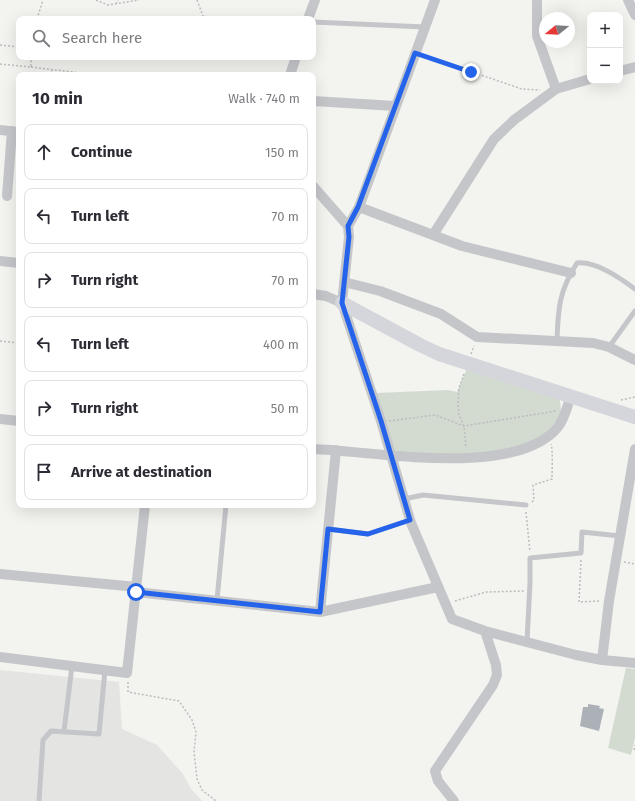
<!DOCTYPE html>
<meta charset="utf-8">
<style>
:root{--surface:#fff;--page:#f7f7f7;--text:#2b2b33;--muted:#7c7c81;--line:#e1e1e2}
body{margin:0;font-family:"Fira Sans",sans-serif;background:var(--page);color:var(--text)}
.controls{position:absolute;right:12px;top:12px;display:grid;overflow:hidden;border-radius:8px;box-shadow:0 4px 16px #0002}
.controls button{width:36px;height:36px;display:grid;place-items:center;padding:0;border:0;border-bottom:1px solid var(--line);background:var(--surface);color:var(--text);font:20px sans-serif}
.compass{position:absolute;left:539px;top:12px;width:36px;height:36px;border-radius:50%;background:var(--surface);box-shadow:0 4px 16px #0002;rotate:252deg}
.stop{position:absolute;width:12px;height:12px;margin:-9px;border:3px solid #2563eb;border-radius:50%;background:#fff}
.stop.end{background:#2563eb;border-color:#fff;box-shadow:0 1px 4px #0008}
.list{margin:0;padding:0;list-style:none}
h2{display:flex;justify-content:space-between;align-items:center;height:52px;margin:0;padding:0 16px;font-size:17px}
h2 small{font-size:13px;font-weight:400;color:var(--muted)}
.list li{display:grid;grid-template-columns:26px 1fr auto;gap:12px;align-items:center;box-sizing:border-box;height:56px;margin:0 8px 8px;padding:0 8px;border:1px solid var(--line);border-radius:8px}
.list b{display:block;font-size:15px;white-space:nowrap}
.list em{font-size:13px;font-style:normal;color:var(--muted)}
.icon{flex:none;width:22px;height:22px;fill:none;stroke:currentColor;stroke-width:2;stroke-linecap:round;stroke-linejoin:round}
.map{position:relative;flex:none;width:635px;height:801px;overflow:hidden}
.search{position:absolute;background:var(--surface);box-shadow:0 4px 16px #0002;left:16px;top:16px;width:300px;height:44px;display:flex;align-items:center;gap:10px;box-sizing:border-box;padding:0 14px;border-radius:8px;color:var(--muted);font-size:15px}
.panel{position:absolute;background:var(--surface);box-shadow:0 4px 16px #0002;left:16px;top:72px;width:300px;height:436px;border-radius:8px}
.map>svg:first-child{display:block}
.built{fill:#e4e4e3}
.green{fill:#d3dbd1}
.building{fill:#acb1b8}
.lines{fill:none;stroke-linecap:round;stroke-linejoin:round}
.path{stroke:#bbbcbf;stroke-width:1.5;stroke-dasharray:2 2;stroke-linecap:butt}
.lane{stroke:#c4c6ca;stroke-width:5}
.street{stroke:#c4c6ca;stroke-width:10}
.secondary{stroke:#d4d6dc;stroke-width:14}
.route{stroke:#2563eb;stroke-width:5}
</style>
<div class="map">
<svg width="635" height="801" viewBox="0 0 635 801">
<rect width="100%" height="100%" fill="#f3f4ef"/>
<path class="built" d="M0,670L119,682L122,729L157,745L183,774L191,789L202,801H0Z"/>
<path class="green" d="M467,368L559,396C560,402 562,410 560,415C558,420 553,426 549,429C515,462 440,454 397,453L393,449L376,393L448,390L457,392Z
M626,668L635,669V738L631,755L608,748Z"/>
<path class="building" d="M588,704L600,706L599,708L604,709L599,731L580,726L583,707H588Z"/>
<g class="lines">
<path class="path" d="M96,0L108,5L139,0
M197,0L203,16L222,19
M116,4L118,0
M37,19L43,0
M0,45L19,47
M425,56L522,89L540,90
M0,64L31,67V57
M31,67L97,75
M51,75L52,70
M0,341L19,343
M471,354L474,346
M464,374L459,388L458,403L459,415L464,426L466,448
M621,400L635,397
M389,421L435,415L464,426L556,411
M532,502L534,500L533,485L552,479C552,472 553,448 551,444
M526,512L530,552
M581,560L579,602L599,601
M624,562L635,564
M455,601L486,592L524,591
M128,682V692L179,701L192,720L196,732L194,752L197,779L202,790L216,801
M634,750L635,745"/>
<path class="lane" d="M313,22L425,27
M557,340C558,309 559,291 577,263C596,261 620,278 635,289
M609,347L635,311
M404,499L423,495L526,505
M328,529L368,534L410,520
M217,600L226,505
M527,641L530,583V558L581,553L582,532L620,536
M64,731L72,666
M39,801L43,740L51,731L99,734L105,670"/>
<path class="street" d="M537,0V36L556,89
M628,0L635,15
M308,19L315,0
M620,71L635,67
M290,75L296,57
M313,101L395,106
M0,130L18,132
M313,186L348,226L349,237L342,303L381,421L411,523L452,619L485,631L576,655L602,660L635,663
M7,196L12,131
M359,207L462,246L571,273
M348,226L359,207L435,0
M433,235L494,139L514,120L556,89L590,79
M0,261L19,263
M344,282L380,291L441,314L477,337L593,343L609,347L635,360
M313,294L326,296L342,303
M0,419L19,421
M313,449C374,451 515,479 558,427C565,418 567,406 571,396
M0,574L137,587
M136,592L320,612L438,587
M320,612L336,450
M0,657L127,673L145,505
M602,660L609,601L635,449
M454,801L438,781L435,771L493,685L497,675L496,665L485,631"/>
<path class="secondary" d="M342,303L420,345L439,354L635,417"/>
</g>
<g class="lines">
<path class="route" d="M136,592L320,612L328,529L368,534L410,520L381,421L342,303L349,237L348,226L358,207L415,53L471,72"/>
</g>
</svg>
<div class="controls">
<button>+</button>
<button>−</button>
</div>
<svg class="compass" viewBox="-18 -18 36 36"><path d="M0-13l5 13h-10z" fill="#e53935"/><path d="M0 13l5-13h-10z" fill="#7c7c81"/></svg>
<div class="stop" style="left:136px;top:592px"></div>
<div class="stop end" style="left:471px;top:72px"></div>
<div class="search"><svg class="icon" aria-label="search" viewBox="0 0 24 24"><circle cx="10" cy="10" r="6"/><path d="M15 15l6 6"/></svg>Search here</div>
<section class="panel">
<h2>10 min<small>Walk · 740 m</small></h2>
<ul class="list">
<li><svg class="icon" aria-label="ahead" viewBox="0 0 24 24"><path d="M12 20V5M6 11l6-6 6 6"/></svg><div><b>Continue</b></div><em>150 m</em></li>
<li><svg class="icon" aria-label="left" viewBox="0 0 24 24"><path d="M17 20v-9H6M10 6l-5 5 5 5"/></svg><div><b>Turn left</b></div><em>70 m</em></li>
<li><svg class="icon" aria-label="right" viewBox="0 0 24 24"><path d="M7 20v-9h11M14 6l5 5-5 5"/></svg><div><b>Turn right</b></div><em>70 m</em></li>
<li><svg class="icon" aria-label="left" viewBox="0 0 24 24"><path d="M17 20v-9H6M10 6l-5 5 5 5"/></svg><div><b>Turn left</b></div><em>400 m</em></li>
<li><svg class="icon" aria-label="right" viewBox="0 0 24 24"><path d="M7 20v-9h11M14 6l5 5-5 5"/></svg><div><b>Turn right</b></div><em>50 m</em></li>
<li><svg class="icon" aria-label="arrive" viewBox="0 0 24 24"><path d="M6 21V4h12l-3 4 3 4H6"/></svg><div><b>Arrive at destination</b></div></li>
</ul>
</section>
</div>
